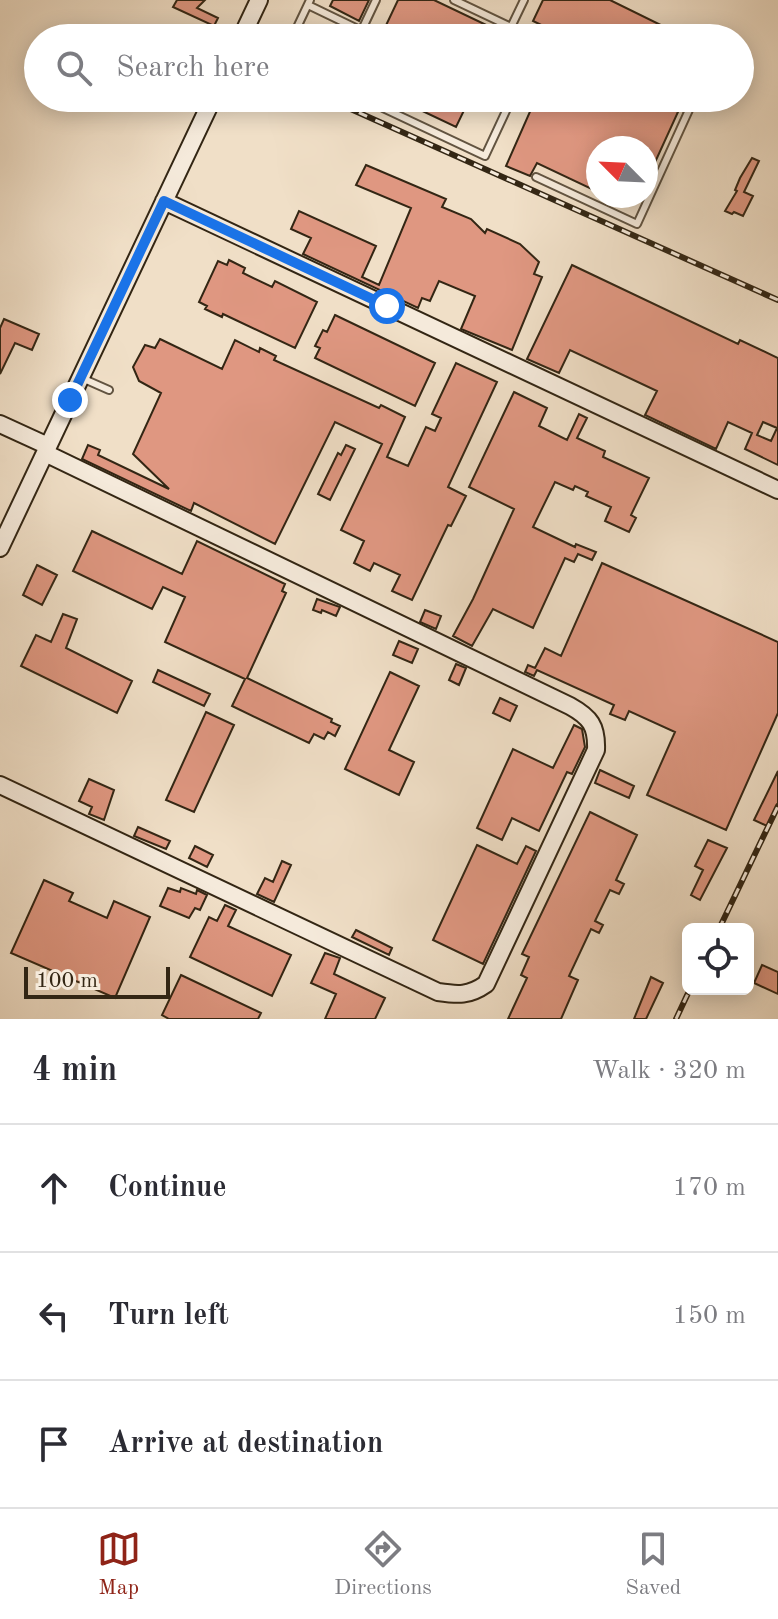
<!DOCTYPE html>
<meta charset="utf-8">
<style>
:root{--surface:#fff;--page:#f7f7f7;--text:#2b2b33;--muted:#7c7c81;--line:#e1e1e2;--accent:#8f2418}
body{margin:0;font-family:"Old Standard TT",serif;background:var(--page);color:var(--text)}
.controls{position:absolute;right:24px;bottom:24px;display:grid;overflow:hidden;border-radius:12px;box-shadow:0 4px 20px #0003}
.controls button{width:72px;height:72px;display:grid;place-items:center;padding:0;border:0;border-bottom:2px solid var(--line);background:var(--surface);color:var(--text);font:40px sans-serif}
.compass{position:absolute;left:586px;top:136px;width:72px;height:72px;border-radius:50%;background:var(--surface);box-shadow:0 4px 20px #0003;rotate:294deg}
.scale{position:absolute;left:24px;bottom:20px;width:146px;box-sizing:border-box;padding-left:8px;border:4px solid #332614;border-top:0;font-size:22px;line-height:28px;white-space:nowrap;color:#332614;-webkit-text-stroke:6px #f5eadb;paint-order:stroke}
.stop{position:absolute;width:24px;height:24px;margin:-18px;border:6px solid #1a73e8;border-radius:50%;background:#fff}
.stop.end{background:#1a73e8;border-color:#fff;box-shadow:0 2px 8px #0008}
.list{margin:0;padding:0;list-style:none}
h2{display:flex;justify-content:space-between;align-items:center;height:104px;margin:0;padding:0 32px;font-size:34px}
h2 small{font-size:26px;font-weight:400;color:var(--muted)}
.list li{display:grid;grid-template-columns:52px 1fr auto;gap:24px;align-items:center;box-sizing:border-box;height:128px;padding:0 32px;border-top:2px solid var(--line)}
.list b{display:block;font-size:30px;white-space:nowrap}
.list em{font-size:26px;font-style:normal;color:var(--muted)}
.icon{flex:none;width:44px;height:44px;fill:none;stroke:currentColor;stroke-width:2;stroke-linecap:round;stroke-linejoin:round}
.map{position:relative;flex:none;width:778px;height:1019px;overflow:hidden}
.search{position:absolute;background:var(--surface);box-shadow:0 4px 20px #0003;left:24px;right:24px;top:24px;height:88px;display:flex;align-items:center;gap:20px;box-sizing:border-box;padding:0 28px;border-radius:44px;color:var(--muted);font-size:30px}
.sheet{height:488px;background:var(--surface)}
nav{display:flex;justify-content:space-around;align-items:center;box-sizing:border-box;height:112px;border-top:2px solid var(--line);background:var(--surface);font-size:22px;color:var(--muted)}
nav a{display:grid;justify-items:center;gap:4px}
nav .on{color:var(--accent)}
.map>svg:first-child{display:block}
.building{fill:#df9781;stroke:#332614;stroke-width:2;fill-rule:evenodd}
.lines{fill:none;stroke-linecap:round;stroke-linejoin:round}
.lane-casing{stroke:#625441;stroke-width:10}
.secondary-casing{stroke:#332614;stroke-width:20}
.lane{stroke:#f5eadb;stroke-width:6}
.secondary{stroke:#f5eadb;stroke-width:16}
.rail-casing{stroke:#332614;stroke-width:6}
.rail{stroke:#f5eadb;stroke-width:3;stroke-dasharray:9;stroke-linecap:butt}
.route{stroke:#1a73e8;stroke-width:10}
</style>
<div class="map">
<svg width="778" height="1019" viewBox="0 0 778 1019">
<rect width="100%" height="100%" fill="#f0dfc7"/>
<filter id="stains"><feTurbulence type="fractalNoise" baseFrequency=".0025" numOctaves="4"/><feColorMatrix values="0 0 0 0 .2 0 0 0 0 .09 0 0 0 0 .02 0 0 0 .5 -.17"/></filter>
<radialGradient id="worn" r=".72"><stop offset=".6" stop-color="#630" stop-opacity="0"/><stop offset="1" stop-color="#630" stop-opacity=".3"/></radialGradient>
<path class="building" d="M177,0H205L197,8L218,18L214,26L173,7Z
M333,0H369L359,21L330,6Z
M398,0H434L501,32L498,38H380Z
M543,0H610L675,32L672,38H568L533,21Z
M395,98H470L456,127Z
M536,98H651L678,112L646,182V148H598V192L537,163L530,176L506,166Z
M752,158L759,161L744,192L753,196L743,216L734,212L732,214L725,211L737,191L735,190L740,178Z
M366,165L446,199L442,207L471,219L485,233L487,229L520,244L539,262L534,274L542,277L512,350L461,329L475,296L439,281L430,301L422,298L418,308L303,254L311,238L291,229L299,211L376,246L362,277L379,285L411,208L356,185Z
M229,260L245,268L243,273L272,287L275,281L317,302L295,348L223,314L222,317L205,309L207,306L199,302L218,261L227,265Z
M572,265L738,344L740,340L778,358V465L745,449L752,433L728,422L716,449L645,415L657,391L570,350L559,373L527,359ZM763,422L777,428L771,441L757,435Z
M335,315L435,363L415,406L315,358L320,348L315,346L323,330L327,332Z
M4,319L39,334L32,350L15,343L0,374V328Z
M160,339L222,369L235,340L259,352L260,348L276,356L274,360L379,408L381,405L405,417L387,457L408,466L426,427L435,431L441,418L432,414L456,363L497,382L448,487L466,496L451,526L448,525L412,600L392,591L400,575L374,563L370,571L354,563L364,541L341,530L382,444L335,422L275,544L194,503L191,511L82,459L88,445L100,450L98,455L169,489L133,454L161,393L139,381L133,367L145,345L155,348Z
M514,392L547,408L539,426L567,440L579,414L587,418L577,438L605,451L603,457L649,478L631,515L636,518L629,532L605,521L611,507L586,496L588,492L575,486L573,490L555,482L533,527L575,547L576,544L596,552L592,560L578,554L574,562L565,558L533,628L493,609L472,646L453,636L473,599L514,509L469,487Z
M346,445L355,449L330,500L318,494L338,453L341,455Z
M92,531L182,574L197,541L285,584L282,591L286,593L247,678L332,719L331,722L340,726L335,736L328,732L324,739L314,734L309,743L232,706L245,679L165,642L185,597L163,587L152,609L73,571Z
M602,563L778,642V713L726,830L647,795L675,732L629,711L625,720L610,714L614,705L537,670L534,676L525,672L528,665L535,668L545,648L561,656Z
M37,565L57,575L42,605L23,595Z
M317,599L340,607L336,616L322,610L321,613L313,610Z
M425,610L441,616L436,629L420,622Z
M63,614L77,619L66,648L132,681L117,713L21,666L36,635L51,642Z
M399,641L418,649L412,663L393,655Z
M456,664L466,668L459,685L449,680Z
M158,670L210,694L204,706L153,682Z
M390,672L419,686L389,750L414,762L399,795L345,769Z
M500,698L517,706L510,721L493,713Z
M206,712L234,725L194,812L166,800Z
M574,725L582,729L585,747L572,774L567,772L539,831L512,818L502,840L477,828L513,749L553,768Z
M600,770L634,786L629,798L595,783Z
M778,771V804L767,826L754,820Z
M89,779L114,790L104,820L89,814L92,807L79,801Z
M590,812L637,835L616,880L624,884L619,894L610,890L595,921L603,925L599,933L591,929L569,976L578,980L561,1019H508L527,978L521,975L529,957L522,954Z
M138,827L170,841L166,849L134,836Z
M708,840L727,848L700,900L691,895L703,870L695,866Z
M477,845L517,864L526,846L536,851L483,964L433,940Z
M195,846L213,855L207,867L189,858Z
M282,861L291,865L274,902L257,894L265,878L273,882Z
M44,880L73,893L69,901L107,918L114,901L150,917L115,998L11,953Z
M168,888L180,892L181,888L196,894L197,890L207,895L200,910L195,908L189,918L160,906Z
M225,905L236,910L228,926L291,955L272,996L190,957L209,917L217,921Z
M356,930L392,948L389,955L352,937Z
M325,953L340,958L334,974L385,998L375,1019H325L336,994L311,983Z
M762,965L778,972V994L754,983Z
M181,975L261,1013L258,1019H169L162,1015Z
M651,977L663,983L646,1019H634Z"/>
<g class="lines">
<defs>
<path id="lane" d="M454,0L511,27
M524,0L511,27L535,38
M308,5L362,31
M292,38L310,0
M358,38L376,0
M383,108L485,156L512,98
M536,177L637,224L689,110L664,98
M84,379L109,390"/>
<path id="secondary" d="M241,38L259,0
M164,201L778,490
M0,424L48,446
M0,548L213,98
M0,785L438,992C458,995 469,996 486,984L596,750C597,726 590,717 570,706L45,453"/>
</defs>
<use href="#lane" class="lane-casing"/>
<use href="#secondary" class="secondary-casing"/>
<use href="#lane" class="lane"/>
<use href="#secondary" class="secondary"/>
<defs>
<path id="rail" d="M326,98L778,300
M719,929L778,806
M676,1019L690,989"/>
</defs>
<use href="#rail" class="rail-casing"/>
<use href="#rail" class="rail"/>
</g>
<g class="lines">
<path class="route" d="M70,400L164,201L387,306"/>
</g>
<rect width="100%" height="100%" filter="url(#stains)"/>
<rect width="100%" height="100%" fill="url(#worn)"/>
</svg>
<div class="controls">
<button><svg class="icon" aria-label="locate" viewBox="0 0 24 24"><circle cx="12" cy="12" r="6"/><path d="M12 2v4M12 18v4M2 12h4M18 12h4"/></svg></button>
</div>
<svg class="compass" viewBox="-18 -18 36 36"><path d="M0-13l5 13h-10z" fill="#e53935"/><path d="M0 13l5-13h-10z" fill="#7c7c81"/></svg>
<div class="scale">100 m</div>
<div class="stop" style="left:387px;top:306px"></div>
<div class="stop end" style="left:70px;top:400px"></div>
<div class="search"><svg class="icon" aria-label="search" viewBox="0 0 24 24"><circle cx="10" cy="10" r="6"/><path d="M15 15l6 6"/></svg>Search here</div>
</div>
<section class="sheet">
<h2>4 min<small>Walk · 320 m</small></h2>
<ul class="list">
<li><svg class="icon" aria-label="ahead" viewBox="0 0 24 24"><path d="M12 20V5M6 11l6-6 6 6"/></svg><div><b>Continue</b></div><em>170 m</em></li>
<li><svg class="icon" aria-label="left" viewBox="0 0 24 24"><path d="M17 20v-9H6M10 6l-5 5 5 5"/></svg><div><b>Turn left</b></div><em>150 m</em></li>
<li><svg class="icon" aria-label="arrive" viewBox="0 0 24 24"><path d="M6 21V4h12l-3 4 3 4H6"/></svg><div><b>Arrive at destination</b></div></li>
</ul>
</section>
<nav>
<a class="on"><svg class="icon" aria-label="map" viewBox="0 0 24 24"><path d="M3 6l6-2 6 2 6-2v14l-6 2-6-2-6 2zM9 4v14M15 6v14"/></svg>Map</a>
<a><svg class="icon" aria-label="directions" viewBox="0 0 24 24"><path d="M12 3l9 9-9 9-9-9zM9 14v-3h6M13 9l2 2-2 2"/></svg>Directions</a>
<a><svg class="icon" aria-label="saved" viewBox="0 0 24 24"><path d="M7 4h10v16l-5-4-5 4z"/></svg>Saved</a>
</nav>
